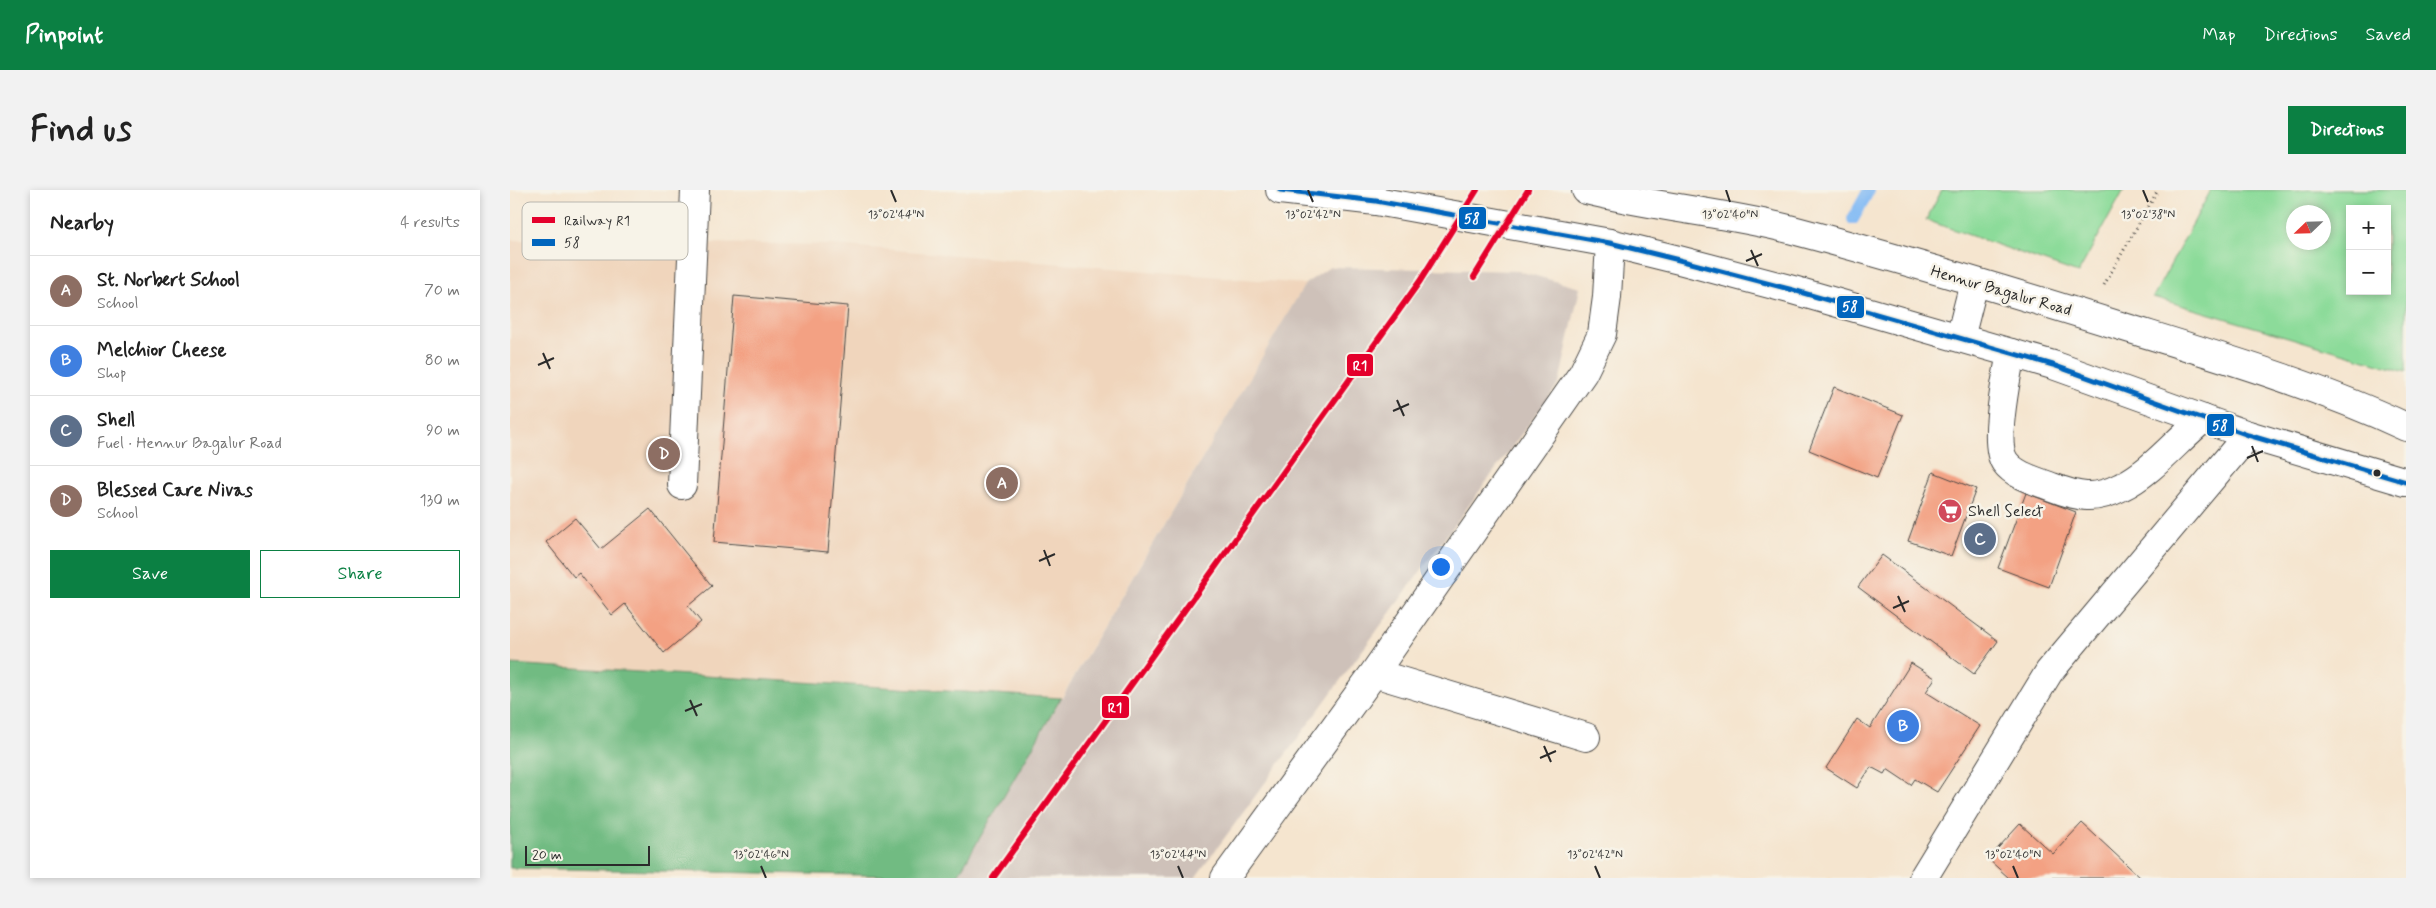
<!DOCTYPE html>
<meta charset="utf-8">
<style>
:root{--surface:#fff;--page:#f2f2f2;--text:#222;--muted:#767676;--line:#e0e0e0;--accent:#0b8043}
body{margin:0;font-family:Mynerve,sans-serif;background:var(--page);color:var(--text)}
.controls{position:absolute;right:15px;top:15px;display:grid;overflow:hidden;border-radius:0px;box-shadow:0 2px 8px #0003}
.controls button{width:45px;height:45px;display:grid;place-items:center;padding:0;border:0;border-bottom:1px solid var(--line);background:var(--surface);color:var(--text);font:25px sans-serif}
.compass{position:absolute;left:1776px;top:15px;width:45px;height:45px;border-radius:50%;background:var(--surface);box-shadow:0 2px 8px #0003;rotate:247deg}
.scale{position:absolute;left:15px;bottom:12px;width:125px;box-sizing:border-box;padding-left:5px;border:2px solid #2b2b2b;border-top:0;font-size:14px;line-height:18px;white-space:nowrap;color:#2b2b2b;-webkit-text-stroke:4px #f7f3e8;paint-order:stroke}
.you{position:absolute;left:930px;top:376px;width:18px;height:18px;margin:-12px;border:4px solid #fff;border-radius:50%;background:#1a73e8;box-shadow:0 0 0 8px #1a73e833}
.badge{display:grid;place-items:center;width:32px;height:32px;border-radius:50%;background:var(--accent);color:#fff;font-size:16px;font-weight:700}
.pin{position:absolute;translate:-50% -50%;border:2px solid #fff;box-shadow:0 1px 5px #0006}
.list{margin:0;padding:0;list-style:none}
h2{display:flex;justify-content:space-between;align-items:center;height:65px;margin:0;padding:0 20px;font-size:21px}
h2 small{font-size:16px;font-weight:400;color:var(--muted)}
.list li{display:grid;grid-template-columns:32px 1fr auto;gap:15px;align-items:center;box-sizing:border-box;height:70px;padding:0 20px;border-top:1px solid var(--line)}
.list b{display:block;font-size:19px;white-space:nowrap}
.list p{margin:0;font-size:16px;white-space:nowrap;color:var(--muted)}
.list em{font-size:16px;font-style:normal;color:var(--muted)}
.actions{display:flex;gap:10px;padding:15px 20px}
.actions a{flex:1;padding:11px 0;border:1px solid var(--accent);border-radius:0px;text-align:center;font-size:18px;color:var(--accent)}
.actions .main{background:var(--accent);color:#fff}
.map{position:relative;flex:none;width:1896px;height:688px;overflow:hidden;border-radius:0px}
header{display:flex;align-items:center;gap:30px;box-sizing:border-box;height:70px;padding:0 25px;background:var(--accent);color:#fff}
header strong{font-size:24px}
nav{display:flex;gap:28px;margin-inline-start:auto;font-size:18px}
.intro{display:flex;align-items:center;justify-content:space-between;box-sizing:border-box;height:120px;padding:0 30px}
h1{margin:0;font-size:35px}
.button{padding:12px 22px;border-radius:0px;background:var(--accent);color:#fff;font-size:18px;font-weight:700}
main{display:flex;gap:30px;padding:0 30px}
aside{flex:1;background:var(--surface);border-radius:0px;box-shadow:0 2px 8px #0003}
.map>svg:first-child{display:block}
.built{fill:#f0d5bc}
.industrial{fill:#cec1b9}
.green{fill:#8cdb9a;stroke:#5c8362;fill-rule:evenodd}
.forest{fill:#71bb82;stroke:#4e7356}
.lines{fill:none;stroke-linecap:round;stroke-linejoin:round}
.stream{stroke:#84bbf4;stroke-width:12}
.building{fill:#f3a183}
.minor-casing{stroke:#494744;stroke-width:30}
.major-casing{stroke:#494744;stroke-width:30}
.path{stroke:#494744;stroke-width:3;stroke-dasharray:1 4;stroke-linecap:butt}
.minor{stroke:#fff;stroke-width:28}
.major{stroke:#fff;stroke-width:28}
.rail-casing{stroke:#2b2b2b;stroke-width:5.5}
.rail{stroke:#f7f3e8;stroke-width:4;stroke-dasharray:11;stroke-linecap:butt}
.bus-1-casing{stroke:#f7f3e8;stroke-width:9}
.bus-1{stroke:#0065bd;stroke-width:5}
.rail-1-casing{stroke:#f7f3e8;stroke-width:10}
.rail-1{stroke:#e4002b;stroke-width:6}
.ticks{fill:none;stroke:#2b2b2b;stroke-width:2}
.bus-dot{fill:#2b2b2b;stroke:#f7f3e8;stroke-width:2}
.labels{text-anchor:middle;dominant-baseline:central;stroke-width:5;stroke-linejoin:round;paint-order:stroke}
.street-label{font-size:16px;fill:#2b2b2b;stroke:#f7f3e8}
.poi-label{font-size:16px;fill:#2b2b2b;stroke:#f7f3e8;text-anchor:start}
.key{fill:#f7f3e8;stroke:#bab7af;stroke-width:1}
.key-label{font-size:14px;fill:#2b2b2b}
.ticks-label{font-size:12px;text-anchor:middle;fill:#2b2b2b;stroke:#f7f3e8;stroke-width:5;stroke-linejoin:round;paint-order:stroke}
.line-badge{stroke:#f7f3e8;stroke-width:2}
.badge-label{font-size:14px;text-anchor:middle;font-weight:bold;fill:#fff}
</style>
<header>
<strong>Pinpoint</strong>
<nav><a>Map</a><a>Directions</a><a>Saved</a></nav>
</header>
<div class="intro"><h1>Find us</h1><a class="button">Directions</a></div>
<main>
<aside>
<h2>Nearby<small>4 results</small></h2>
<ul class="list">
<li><span class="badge" style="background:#8d6e63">A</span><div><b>St. Norbert School</b><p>School</p></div><em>70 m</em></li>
<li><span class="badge" style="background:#3f7fe0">B</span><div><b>Melchior Cheese</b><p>Shop</p></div><em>80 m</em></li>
<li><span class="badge" style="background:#5c6f8a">C</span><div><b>Shell</b><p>Fuel · Hennur Bagalur Road</p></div><em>90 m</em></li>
<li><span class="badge" style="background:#8d6e63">D</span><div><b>Blessed Care Nivas</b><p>School</p></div><em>130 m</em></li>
</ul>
<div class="actions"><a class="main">Save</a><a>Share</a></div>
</aside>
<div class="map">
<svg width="1896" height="688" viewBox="0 0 1896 688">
<rect width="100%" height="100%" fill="#f7f3e8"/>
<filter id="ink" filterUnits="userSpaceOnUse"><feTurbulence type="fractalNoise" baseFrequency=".02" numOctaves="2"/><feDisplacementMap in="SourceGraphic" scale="10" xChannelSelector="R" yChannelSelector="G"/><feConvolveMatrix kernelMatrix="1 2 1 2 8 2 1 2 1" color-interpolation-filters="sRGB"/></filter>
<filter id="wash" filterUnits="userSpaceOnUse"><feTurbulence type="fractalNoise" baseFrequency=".0096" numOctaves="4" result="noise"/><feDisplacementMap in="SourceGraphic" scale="20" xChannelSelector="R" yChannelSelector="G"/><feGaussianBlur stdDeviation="1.12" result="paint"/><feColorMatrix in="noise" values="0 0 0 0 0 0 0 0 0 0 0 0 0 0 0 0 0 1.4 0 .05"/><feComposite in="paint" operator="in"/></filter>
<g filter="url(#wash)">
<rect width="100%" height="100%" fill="#f5e5cf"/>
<path class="built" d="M0,50L324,55L795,94L551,508L0,474Z"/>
<path class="industrial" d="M820,77L1008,81L1070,98L1049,193L685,688H446L795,94Z"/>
<path class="green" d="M1432,0H1614L1568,83L1416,30Z
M1701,0H1896V182L1643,107ZM1840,19H1877V101H1840ZM1784,22H1814V52H1784Z"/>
<path class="forest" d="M0,474L551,508L447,687L0,678Z"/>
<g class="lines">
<path class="stream" d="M1343,29L1359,0"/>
</g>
<g id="blocks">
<path class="building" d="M224,106L338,116L318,362L204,352Z
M1324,197L1393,225L1367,288L1299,260Z
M1423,282L1466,299L1441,366L1398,351Z
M1516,303L1566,322L1539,397L1488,378Z
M140,319L202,396L178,416L191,432L154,463L115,414L102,425L69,383L64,387L36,352L65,328L91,359Z
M1372,365L1488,451L1464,484L1348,397Z
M1401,473L1425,488L1416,502L1470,536L1427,602L1405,589L1401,595L1377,579L1374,584L1361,577L1347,598L1316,578L1347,529L1360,538Z
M1572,633L1631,688H1499L1478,669L1510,634L1543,664Z"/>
</g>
</g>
<g filter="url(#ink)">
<use href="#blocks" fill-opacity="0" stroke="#494744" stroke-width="1"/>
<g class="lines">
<defs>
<path id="minor" d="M1501,163C1497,185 1482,254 1495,272C1505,286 1527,291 1542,297C1568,307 1584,311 1611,297C1642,282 1666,251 1693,229
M172,295L185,0
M864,483L1076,547
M715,688L864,483L1073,183L1092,144L1097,107L1100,53
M1413,688L1539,482L1738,245"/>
<path id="major" d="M770,0L866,11L1100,53L1169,70L1283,100L1543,175L1738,245L1896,292
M1076,0C1143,17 1212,22 1279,39C1392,69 1505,103 1617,138C1711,167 1806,195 1896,237
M1450,148L1464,93"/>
</defs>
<use href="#minor" class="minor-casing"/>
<use href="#major" class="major-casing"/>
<path class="path" d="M1594,95L1648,0"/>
<use href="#minor" class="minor"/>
<use href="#major" class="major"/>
<defs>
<path id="rail" d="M483,688L910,91L967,0"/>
</defs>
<use href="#rail" class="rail-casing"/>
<use href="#rail" class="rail"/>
<defs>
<path id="bus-1" d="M770,0L866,11L1100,53L1169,70L1283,100L1543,175L1738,245L1896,292"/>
</defs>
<use href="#bus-1" class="bus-1-casing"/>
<use href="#bus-1" class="bus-1"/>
<defs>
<path id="rail-1" d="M964,87L1018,0
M483,688L910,91L967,0"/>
</defs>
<use href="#rail-1" class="rail-1-casing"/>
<use href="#rail-1" class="rail-1"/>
</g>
</g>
<path class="ticks" d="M381,0L386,12M798,0L803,12M1216,0L1220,12M1633,0L1638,12M1241,60L1248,76M1236,71L1252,64M33,163L40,179M28,175L44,168M887,210L894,226M883,221L899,214M1742,256L1748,272M1737,268L1753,261M534,360L540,376M529,371L545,364M1388,406L1395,422M1383,418L1399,411M180,510L187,526M175,521L192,514M1034,556L1041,572M1030,568L1046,561M251,676L256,688M668,676L673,688M1085,676L1090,688M1503,676L1508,688"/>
<defs>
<symbol id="supermarket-disc" viewBox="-11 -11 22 22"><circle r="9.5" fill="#d1495b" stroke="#f7f3e8"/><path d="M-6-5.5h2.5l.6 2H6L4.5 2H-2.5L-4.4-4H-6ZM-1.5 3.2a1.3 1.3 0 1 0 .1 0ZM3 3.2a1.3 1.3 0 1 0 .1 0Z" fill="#fff"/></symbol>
</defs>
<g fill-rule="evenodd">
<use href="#supermarket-disc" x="1426" y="307" width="28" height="28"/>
</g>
<circle class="bus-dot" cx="1867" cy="283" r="4.5"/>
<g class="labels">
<g class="street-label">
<text transform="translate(1491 101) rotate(16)">Hennur Bagalur Road</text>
</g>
<g class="poi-label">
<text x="1458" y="321">Shell Select</text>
</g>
</g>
<rect x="12" y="12" width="166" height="58" rx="8" class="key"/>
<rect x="22" y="27" width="23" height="6" fill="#e4002b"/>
<rect x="22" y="49" width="23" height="7" fill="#0065bd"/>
<g class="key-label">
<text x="54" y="35">Railway R1</text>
<text x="54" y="57">58</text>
</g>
<g class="ticks-label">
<text x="386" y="28">13°02'44"N</text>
<text x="803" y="28">13°02'42"N</text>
<text x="1220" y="28">13°02'40"N</text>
<text x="1638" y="28">13°02'38"N</text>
<text x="251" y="668">13°02'46"N</text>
<text x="668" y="668">13°02'44"N</text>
<text x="1085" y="668">13°02'42"N</text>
<text x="1503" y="668">13°02'40"N</text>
</g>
<g class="line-badge">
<rect x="948" y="16" width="29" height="24" rx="5" fill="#0065bd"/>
<rect x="1326" y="105" width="29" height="24" rx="5" fill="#0065bd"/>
<rect x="836" y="163" width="28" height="24" rx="5" fill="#e4002b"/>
<rect x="1696" y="223" width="29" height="24" rx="5" fill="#0065bd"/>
<rect x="591" y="505" width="29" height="24" rx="5" fill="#e4002b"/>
</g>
<g class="badge-label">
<text x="962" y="33">58</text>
<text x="1340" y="121">58</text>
<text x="850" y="180">R1</text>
<text x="1710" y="240">58</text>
<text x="605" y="522">R1</text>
</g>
</svg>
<div class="controls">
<button>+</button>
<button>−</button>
</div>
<svg class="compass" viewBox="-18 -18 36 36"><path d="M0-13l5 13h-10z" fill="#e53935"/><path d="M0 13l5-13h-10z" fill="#767676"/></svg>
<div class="scale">20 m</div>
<div class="you"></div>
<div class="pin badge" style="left:492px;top:293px;background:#8d6e63">A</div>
<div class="pin badge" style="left:1393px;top:536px;background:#3f7fe0">B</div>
<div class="pin badge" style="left:1470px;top:349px;background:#5c6f8a">C</div>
<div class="pin badge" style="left:154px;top:264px;background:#8d6e63">D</div>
</div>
</main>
